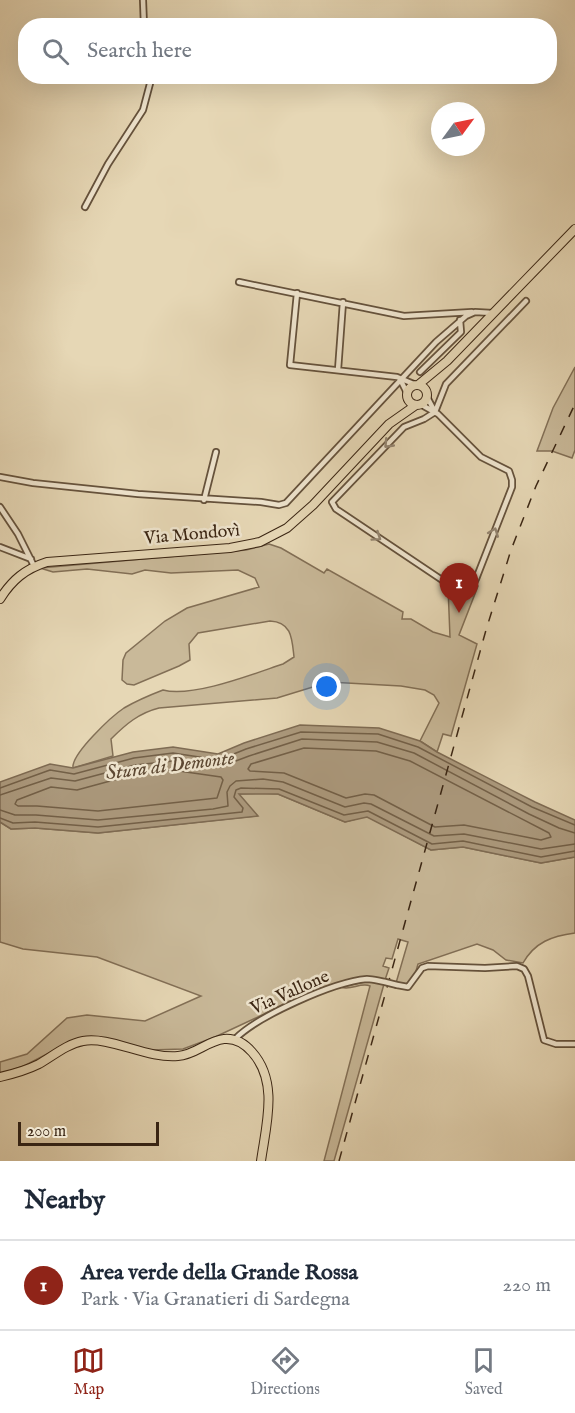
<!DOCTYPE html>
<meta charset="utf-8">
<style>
:root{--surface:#fff;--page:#f6f6f7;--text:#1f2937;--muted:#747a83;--line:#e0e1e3;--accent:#8f2418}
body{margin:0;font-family:"IM FELL English",serif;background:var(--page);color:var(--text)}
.compass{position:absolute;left:431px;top:102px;width:54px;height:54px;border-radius:50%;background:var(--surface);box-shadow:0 6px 24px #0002;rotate:57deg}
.scale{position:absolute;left:18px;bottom:15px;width:141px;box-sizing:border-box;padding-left:6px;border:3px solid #3a2513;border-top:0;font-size:16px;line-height:21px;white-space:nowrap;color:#3a2513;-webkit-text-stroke:4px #efe5cf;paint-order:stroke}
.you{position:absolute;left:327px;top:687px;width:21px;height:21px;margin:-15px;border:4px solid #fff;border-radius:50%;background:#1a73e8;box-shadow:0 0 0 9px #1a73e833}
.badge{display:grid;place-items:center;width:39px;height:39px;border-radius:50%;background:var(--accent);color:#fff;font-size:20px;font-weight:700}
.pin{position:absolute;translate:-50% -50px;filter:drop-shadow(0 2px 3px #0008)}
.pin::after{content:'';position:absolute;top:32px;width:21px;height:18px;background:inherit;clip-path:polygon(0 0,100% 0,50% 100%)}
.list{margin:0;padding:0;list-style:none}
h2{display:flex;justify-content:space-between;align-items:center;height:78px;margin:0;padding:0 24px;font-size:26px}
h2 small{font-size:20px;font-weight:400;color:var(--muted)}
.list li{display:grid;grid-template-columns:39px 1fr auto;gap:18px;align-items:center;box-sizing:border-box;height:90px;padding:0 24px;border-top:2px solid var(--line)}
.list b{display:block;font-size:22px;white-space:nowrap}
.list p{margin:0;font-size:20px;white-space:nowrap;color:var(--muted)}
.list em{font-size:20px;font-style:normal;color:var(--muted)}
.icon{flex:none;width:33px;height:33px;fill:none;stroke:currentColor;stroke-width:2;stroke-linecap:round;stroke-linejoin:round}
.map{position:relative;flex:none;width:575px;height:1161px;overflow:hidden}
.search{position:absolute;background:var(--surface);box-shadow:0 6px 24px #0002;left:18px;right:18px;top:18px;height:66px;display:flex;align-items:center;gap:15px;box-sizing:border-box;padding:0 21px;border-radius:24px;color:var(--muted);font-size:22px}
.sheet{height:168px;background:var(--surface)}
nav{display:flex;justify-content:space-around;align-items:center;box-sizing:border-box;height:84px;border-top:2px solid var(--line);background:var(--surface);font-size:16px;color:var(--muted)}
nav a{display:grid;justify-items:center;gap:3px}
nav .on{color:var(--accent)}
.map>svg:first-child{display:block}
.green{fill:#c9b999;stroke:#826f56;stroke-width:1.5}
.water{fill:#ac9a7e;stroke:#7e6b53;stroke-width:1.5}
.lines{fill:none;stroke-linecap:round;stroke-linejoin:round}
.shore{stroke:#736048;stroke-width:1.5}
.minor-casing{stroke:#65523c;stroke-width:8}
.primary-casing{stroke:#3a2513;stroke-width:10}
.minor{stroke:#efe5cf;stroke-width:4.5}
.primary{stroke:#e6d7b5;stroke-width:8}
.rail{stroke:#3a2513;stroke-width:1.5;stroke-dasharray:10 10;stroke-linecap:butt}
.minor-bridge-casing{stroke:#65523c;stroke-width:8;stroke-linecap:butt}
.minor-bridge{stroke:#efe5cf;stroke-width:4.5}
.oneway{stroke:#948571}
.labels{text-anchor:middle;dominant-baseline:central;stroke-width:5;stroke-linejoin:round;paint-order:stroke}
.street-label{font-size:18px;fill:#3a2513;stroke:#efe5cf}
.water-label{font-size:20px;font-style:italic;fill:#5c4833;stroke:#efe5cf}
</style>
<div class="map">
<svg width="575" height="1161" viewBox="0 0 575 1161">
<rect width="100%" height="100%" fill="#e6d7b5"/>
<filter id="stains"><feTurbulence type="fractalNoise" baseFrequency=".00333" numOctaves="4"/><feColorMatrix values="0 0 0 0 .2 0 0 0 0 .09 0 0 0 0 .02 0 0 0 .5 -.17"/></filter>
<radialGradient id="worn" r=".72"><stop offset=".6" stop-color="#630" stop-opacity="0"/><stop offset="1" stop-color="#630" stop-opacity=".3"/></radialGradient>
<path class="green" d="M575,367V450L572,458L552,451H537L553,408Z
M269,544L281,548L324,573L327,569L403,612L402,619H411L433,632L450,637L448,587L464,590L476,583L478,586L459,635L477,644L451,736L443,734L437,752L420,741L439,703L434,695L425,690L401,686L329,682L277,698L159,708C139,713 126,724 111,739L113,756L73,768C71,754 112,716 124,708C136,701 150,695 163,690C192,698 253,674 283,664L294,657C292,639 292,622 270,621L198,633L189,644L190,660L179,666L134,685L127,684L122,680L123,660L126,653L165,621L187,608L259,587L255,578L238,570L171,573L145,570L132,574L87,569L53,572L40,568L246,550Z
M262,793L278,794L345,822L367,816L431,850L463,847L541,863L575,857V933C552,936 535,942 523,963L506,960L493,950L477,944L418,964L414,978L409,984L404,985L396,983L408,942L398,939L392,959L386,958L383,966L389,968L385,980L367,977L320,988L215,1037L183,1049L150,1050L100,1038L70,1042L24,1066L0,1074V1062L27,1054L67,1018L87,1015L145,1021L201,996L97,957L23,949L0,942V822L11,829L35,828L98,833L257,816L238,794Z
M369,981L384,984L334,1161H324L370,986C361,982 350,991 341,987Z"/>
<path class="water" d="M300,725L379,728L420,741L437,752L535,802L575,820V857L541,863L463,847L431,850L367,817L345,822L278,794H239L258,816L98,833L35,828L11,829L0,822V782L50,764L73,768L133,752L173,747L218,754L244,743Z"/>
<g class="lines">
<path class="shore" d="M304,748L376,751L410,761L549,833L551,837L541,840L464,825L435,827L374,795L365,794L346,798L284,773L250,771L248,769L251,764Z
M172,770L221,777L223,780L217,798L98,811L37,806H18L15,804L17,800L51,787L77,790L136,774Z
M0,788L50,770L74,774L134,758L173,753L219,760L246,749L301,732L378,734L418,747L532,807L575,825
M0,795L51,778L75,781L135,765L173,761L220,767L249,756L302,739L377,742L414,753L529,814L559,828L575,833
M0,810L15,815H36L98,820L213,809L228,806L227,792L230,786L236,781L263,779L283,782L345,807L364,803L371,804L434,836L464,834L541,849L575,844
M0,818L13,823L35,822L98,827L242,812L243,808L234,797L236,790L241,788L279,789L344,815L368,811L432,844L463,841L541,857L575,851"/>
<defs>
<path id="minor" d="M143,0L144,26
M85,207L108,164L143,110L152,76
M239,282L404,316L472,312
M297,293L290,365L397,377L416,385
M338,370L343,302
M420,372L461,332L460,320
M400,379L407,393
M427,397L435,412
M420,404L438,414L481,457L509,471L512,480V487L476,579L472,586L462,589L448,584L336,509L332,502L404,427L424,419L435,412L446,384L526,301
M0,477L33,483L138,494L261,502L279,505L286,503L436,342L466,316L475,312L493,313
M204,500L216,452
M0,507L18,534L34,566
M0,547L31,559
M397,985L408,987L422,968L428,966L485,968L517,966L524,969L528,976L544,1040L556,1044H575
M235,1039C258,1016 333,982 367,979C373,979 379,981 385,982"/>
<path id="primary" d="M418,385L447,361L575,229
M407 395a10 10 0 1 1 20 0a10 10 0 1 1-20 0Z
M0,599C12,580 25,569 47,562L230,548L260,542L287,528L313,505L389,424L416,405
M0,1077C13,1074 27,1070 39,1064C53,1056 67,1044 83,1041C110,1036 147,1059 178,1056C195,1055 207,1041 224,1039C235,1038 245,1044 252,1052C279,1082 266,1125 261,1161"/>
</defs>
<use href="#minor" class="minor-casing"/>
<use href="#primary" class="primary-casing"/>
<use href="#minor" class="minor"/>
<use href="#primary" class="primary"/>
<path class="rail" d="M339,1161L486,630L511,550L536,486L575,404"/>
<defs>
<path id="minor-bridge" d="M385,982L397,985"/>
</defs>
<use href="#minor-bridge" class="minor-bridge-casing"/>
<use href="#minor-bridge" class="minor-bridge"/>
</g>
<defs><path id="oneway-chevron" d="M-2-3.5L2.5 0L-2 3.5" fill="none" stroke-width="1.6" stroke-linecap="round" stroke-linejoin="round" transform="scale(1.5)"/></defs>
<g class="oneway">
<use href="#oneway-chevron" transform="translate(388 444) rotate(134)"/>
<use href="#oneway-chevron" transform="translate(494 532) rotate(-69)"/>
<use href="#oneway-chevron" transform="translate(377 537) rotate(34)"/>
</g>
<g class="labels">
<g class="street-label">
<text transform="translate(192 535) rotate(-5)">Via Mondovì</text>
<text transform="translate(290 993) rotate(-24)">Via Vallone</text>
</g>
<g class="water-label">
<text transform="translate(170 766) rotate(-7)">Stura di Demonte</text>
</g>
</g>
<rect width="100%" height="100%" filter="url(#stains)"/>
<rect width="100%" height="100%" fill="url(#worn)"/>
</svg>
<svg class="compass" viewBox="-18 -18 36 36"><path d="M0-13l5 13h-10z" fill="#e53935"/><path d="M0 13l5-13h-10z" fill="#747a83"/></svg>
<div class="scale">200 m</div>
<div class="you"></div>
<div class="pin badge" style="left:459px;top:613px">1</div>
<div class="search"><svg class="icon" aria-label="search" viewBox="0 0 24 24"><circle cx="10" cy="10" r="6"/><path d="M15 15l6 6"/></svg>Search here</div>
</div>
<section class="sheet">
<h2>Nearby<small></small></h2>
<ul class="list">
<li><span class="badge">1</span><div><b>Area verde della Grande Rossa</b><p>Park · Via Granatieri di Sardegna</p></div><em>220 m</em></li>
</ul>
</section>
<nav>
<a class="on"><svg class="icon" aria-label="map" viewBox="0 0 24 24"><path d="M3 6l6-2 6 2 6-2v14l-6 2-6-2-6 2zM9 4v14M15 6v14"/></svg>Map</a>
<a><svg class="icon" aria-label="directions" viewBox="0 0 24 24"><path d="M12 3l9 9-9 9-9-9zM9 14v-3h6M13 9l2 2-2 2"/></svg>Directions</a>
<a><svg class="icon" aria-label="saved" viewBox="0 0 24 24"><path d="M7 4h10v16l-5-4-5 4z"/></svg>Saved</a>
</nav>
